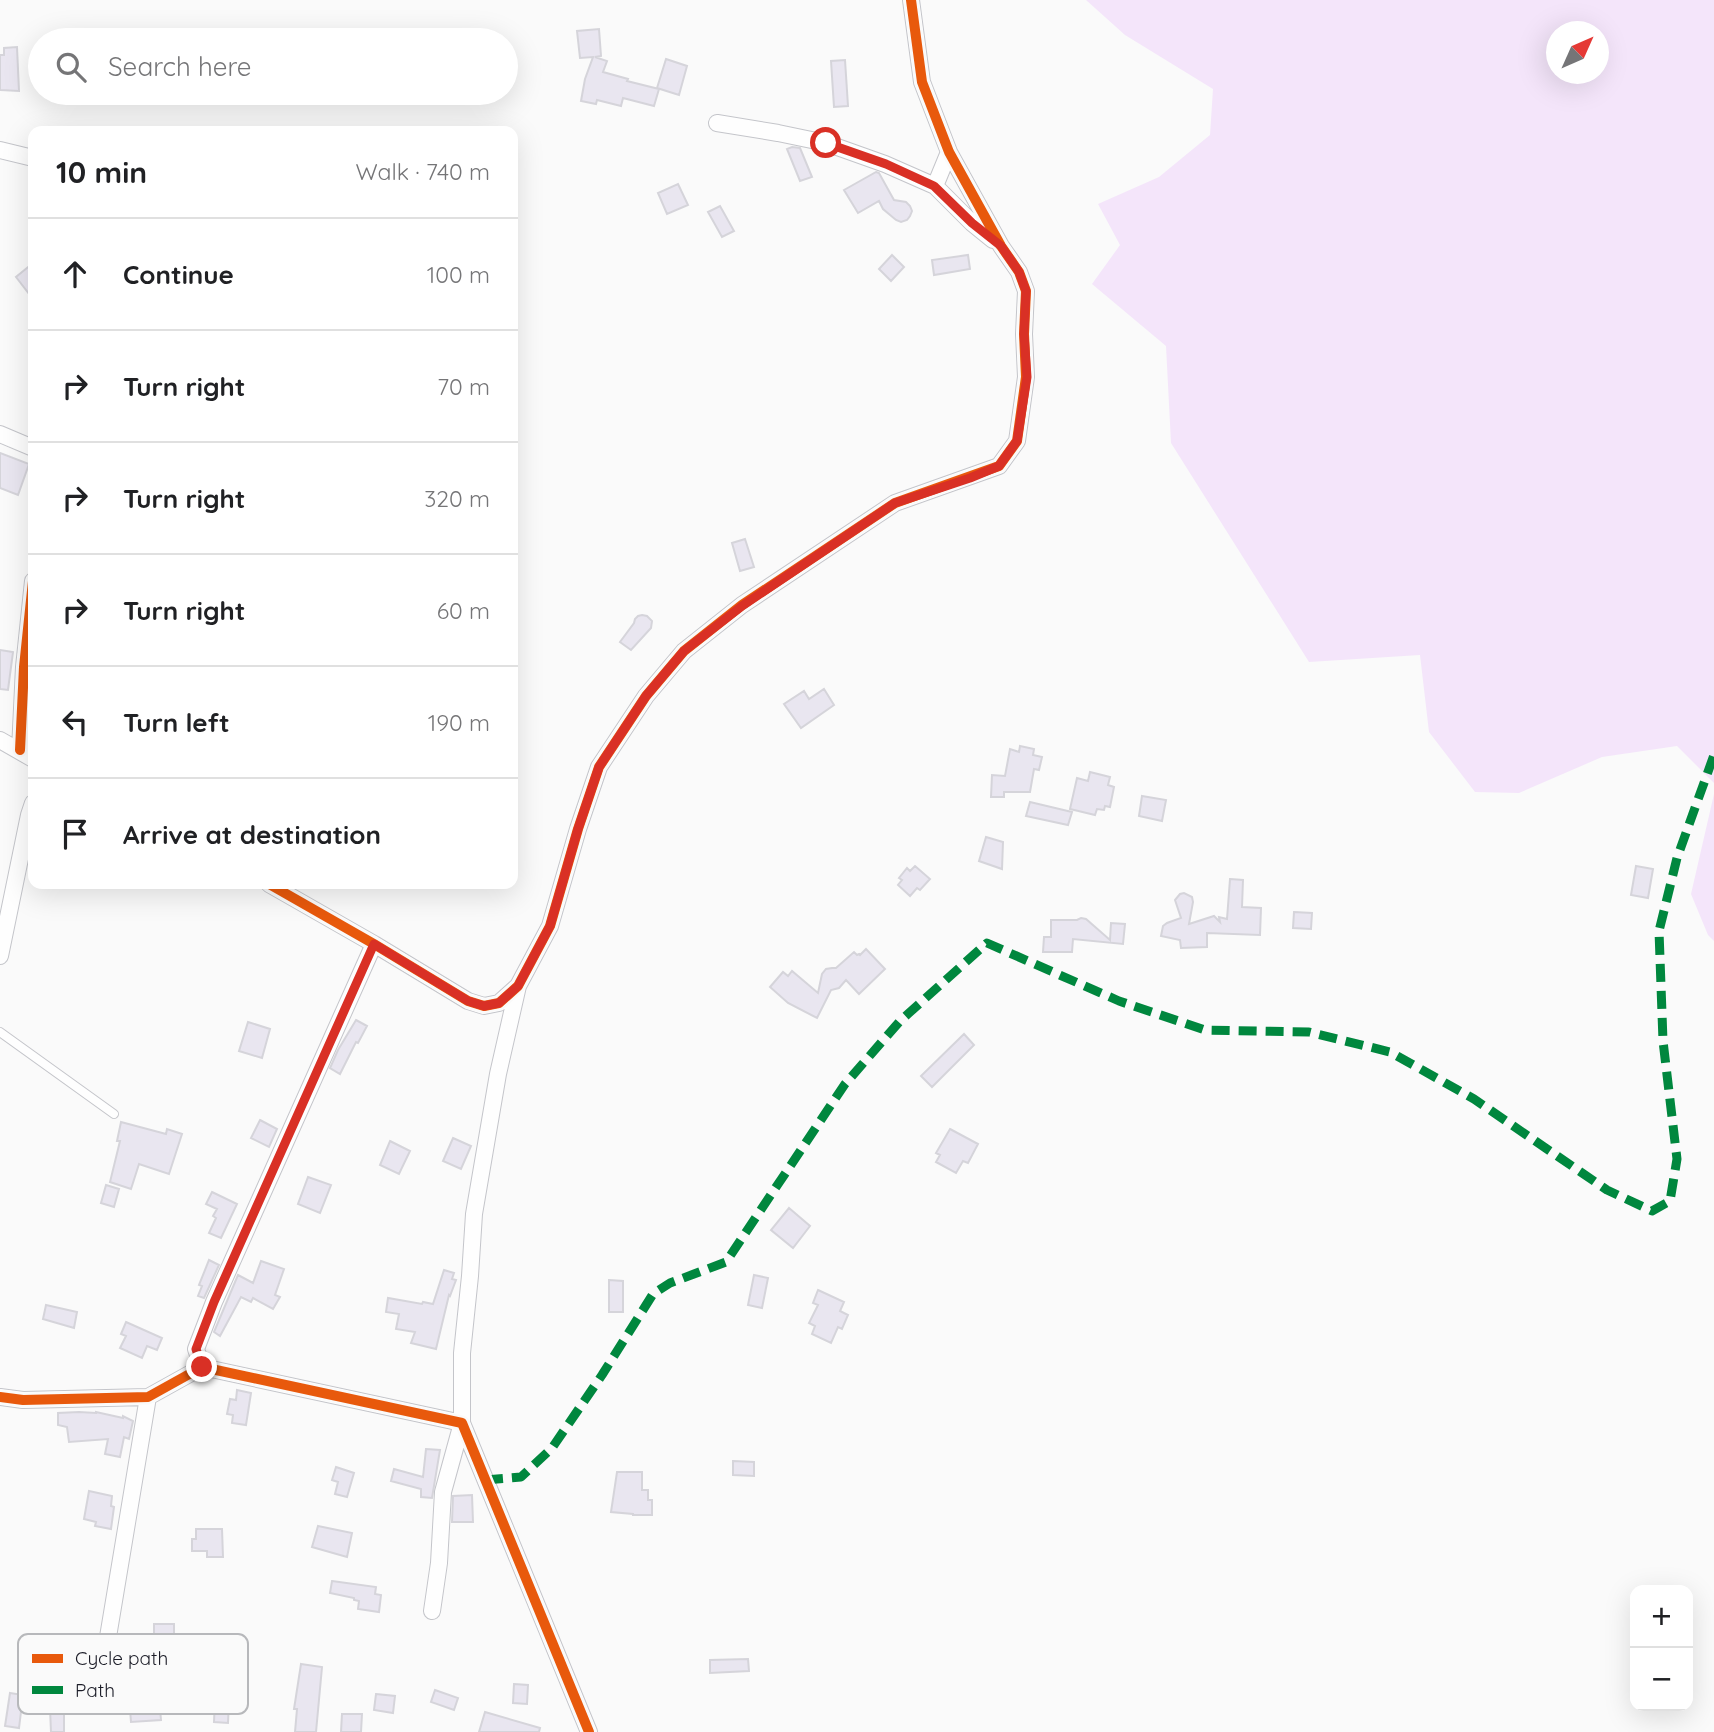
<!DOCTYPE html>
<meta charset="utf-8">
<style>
:root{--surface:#fff;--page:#f6f6f6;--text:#202124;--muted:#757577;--line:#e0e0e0}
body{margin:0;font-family:Quicksand,sans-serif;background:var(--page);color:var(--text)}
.controls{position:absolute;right:21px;bottom:21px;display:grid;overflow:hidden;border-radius:14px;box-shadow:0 7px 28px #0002}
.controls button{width:63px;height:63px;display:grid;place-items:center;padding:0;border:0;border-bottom:2px solid var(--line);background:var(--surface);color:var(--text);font:35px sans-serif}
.compass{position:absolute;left:1546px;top:21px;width:63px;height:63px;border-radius:50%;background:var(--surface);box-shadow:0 7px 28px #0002;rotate:45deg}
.stop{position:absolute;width:21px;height:21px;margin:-16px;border:5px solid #d93025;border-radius:50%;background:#fff}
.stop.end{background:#d93025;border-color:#fff;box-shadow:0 2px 7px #0008}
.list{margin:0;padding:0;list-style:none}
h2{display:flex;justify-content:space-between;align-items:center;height:91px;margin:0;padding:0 28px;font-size:30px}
h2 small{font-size:23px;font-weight:400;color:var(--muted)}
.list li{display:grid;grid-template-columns:46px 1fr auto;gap:21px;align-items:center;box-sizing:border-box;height:112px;padding:0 28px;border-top:2px solid var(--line)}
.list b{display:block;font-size:26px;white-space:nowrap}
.list em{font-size:23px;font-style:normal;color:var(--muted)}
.icon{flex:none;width:38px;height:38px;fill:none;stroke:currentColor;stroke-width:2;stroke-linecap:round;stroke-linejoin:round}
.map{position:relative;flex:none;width:1714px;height:1732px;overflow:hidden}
.search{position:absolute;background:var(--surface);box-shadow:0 7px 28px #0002;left:28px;top:28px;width:490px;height:77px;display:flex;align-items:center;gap:18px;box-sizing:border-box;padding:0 24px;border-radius:38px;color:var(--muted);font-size:26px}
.panel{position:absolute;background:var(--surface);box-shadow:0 7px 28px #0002;left:28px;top:126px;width:490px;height:763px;border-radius:14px}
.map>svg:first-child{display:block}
.green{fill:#f4e5fa;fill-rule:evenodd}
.building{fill:#e9e6f0;stroke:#d5d4da;stroke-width:2}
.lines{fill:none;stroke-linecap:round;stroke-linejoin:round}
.lane-casing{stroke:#c4c5ca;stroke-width:10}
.street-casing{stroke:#c4c5ca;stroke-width:18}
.lane{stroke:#fefefe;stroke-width:8}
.street{stroke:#fefefe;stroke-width:16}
.quiet{stroke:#00873e;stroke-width:9;stroke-dasharray:18 9;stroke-linecap:butt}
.cycleway-casing{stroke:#fafafa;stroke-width:15}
.cycleway{stroke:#e8590c;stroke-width:10}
.route{stroke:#d93025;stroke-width:9}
.key{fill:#fafafa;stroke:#b7b8bb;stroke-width:2}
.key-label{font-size:19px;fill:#1c1d28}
</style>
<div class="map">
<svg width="1714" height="1732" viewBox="0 0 1714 1732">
<rect width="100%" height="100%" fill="#fafafa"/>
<path class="green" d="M1086,0H1714V783L1677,746L1602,757L1519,793L1475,792L1429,732L1420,655L1309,662L1171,443L1166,346L1092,284L1120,245L1098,204L1159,177L1210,135L1213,89L1125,35ZM1556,32H1598V74H1556Z
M1714,794V941L1708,935L1691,894Z"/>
<path class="building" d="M599,29L601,56L595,57L607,61L603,72L628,79L627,81L659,89L654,106L623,98L621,106L597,100L596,104L581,101L585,79L593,57L580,58L577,31Z
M17,47L19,91L0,90V55H4V48Z
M666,59L687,66L679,95L657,88Z
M845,60L848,106L834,107L831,61Z
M792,147L800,148L812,177L800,181L787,149Z
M876,172L879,173L894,200L906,202L910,206L912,211L910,216L907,220L901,222L896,220L883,209L879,201L858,213L844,190Z
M678,184L688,205L667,214L658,193Z
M720,206L734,231L722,237L708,212Z
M892,255L904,267L891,281L879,269Z
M968,255L970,269L934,275L932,260Z
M33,263V299L16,277Z
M0,453L29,464L18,495L0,488Z
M745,539L754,567L740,571L732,543Z
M642,615L647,616L652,621L651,628L631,650L620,642L634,623L635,619L638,616Z
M0,650L13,652L8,690L0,689Z
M824,689L834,705L801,728L784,704L804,691L809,699Z
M1020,746L1034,749L1033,755L1042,757L1039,770L1034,769L1030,792H1004V797H991L992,775L1005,776L1010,749L1019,752Z
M1090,772L1110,777L1108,785L1114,787L1110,807L1105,806L1104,810L1097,809L1095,815L1070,809L1077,778L1088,781Z
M1142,796L1166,800L1162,821L1139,816Z
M1030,802L1072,812L1068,825L1026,816Z
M986,837L1003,842L1002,869L979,861Z
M915,866L930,879L920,890L917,888L910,896L898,885L902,880L899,878L907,868L910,871Z
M1636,866L1653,869L1648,898L1631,895Z
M1230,879L1243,880L1242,907L1261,908L1260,935L1207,933V947L1181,948L1180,940L1161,936L1163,926L1167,923L1181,918L1175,900L1180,894L1184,893L1192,897L1193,902L1189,924L1214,916L1220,922L1219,917L1227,919Z
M1294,912L1312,913L1311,929L1293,928Z
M1081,918L1086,919L1110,940L1111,923L1125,924L1123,944L1073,939L1072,952H1043L1044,937H1051V920H1077Z
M866,949L885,969L859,994L846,980L839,988L831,990L817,1018L788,1003L770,987L783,972L788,976L792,971L818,993L822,974L826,969L832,968H836L854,952L857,955L859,954L860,955Z
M356,1020L367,1026L358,1043L356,1042L340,1074L330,1068L338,1050Z
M248,1022L270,1029L262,1058L239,1051Z
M964,1034L974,1045L932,1087L921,1076Z
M260,1120L277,1129L269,1147L251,1138Z
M121,1122L166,1134L167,1129L182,1134L169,1174L139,1164L131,1189L110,1182L120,1141H117Z
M950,1129L978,1144L968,1163L963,1161L956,1173L936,1162L940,1155L936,1153Z
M453,1138L471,1146L461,1169L443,1161Z
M390,1141L410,1151L399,1174L380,1165Z
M308,1177L331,1185L320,1213L298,1204Z
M106,1185L119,1189L114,1207L101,1203Z
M212,1192L237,1204L221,1238L209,1233L216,1218L213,1216L217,1209L206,1204Z
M789,1208L810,1226L793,1248L771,1230Z
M209,1260L219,1265L204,1298L198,1296L202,1286L199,1285Z
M261,1261L284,1269L275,1295L280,1297L273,1309L253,1298L251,1302L241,1297L220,1336L214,1332L238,1275L253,1283Z
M444,1270L454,1273L452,1279L456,1280L450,1296L449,1295L436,1349L411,1343L415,1332L396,1329L399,1314L386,1312L388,1298L422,1304L423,1302L433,1304Z
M754,1275L768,1278L762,1308L748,1305Z
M609,1280L623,1281V1312H609Z
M818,1290L844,1302L840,1311L848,1315L842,1329L838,1327L831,1343L812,1334L815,1326L809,1323L818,1305L813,1303Z
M46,1305L77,1312L74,1328L43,1319Z
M126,1322L162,1338L157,1350L147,1346L142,1358L120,1348L126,1336L121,1334Z
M237,1390L251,1393L246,1425L232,1423L233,1415L227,1414L230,1399L236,1400Z
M79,1412L96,1413V1412L123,1418V1416L133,1421L129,1439L124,1437L120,1457L105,1454L108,1439L69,1442L67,1427L58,1425V1413Z
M426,1449L440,1450L432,1498L421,1497V1489L391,1481L394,1469L423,1477Z
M733,1461L754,1462V1476L733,1475Z
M336,1467L354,1473L347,1497L335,1494L338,1482L332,1480Z
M617,1472H642V1490H648V1500H652V1515H633V1514L611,1512Z
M89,1491L112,1496L111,1506L114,1507L111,1529L95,1526L96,1522L84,1519Z
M472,1495L473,1522H452L453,1496Z
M318,1526L352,1533L347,1557L312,1547Z
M196,1529H222L223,1557H207V1551H192V1539H196Z
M332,1581L376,1587L375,1594L381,1595L379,1612L358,1609L359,1601L354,1600V1598L330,1593Z
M154,1624H174V1637H154Z
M748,1659L749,1671L710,1673V1660Z
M301,1664L322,1667L316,1732H295L297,1709H294Z
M48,1680L61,1681V1703H64V1732H51L50,1708H48Z
M140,1684L158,1685L161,1720L131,1722L130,1709L135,1708L134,1698L144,1697Z
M514,1684L528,1685L527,1704L513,1703Z
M435,1690L458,1698L454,1710L431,1702Z
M10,1693L23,1695L19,1728L5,1726Z
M376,1694L395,1696L393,1713L374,1710Z
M215,1699L229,1700L228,1723L214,1722Z
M485,1712L540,1728L539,1732H479Z
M342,1714H362L361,1732H341Z"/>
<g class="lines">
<defs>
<path id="lane" d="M0,1032L114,1114"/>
<path id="street" d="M717,123L778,133L826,143L885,164L935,186L972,223L993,240
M0,150L33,158
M935,186L949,152
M0,434L33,448
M0,740L33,759
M20,750L24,667L33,581
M269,884L374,944L468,1001L484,1006L499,1003L518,986L550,926L578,829L599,767L646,696L684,651L742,605L895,503L999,466L1017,441L1026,377L1024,334L1026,291L1019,272L1001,246L949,152L922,82L911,0
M0,956L29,815L33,803
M202,1367L196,1349L214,1302L374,944
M0,1397L23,1400L148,1397L202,1367L462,1423L589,1732
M432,1611L439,1563L443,1492L462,1423V1353L470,1276L474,1214L498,1074L518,986
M100,1685L148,1397"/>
</defs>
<use href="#lane" class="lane-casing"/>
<use href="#street" class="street-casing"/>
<use href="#lane" class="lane"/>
<use href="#street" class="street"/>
<path class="quiet" d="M485,1480L521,1477L552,1448L602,1375L653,1294L670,1283L726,1262L845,1084L900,1021L987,943L1119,1001L1205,1030L1309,1032L1390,1052L1474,1099L1607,1190L1652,1211L1670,1201L1677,1159L1663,1041L1659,931L1677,858L1714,755"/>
<defs>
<path id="cycleway" d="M20,750L24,667L33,581
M269,884L374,944L468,1001L484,1006L499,1003L518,986L550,926L578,829L599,767L646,696L684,651L742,605L895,503L999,466L1017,441L1026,377L1024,334L1026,291L1019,272L1001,246L949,152L922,82L911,0
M0,1397L23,1400L148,1397L202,1367L462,1423L589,1732"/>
</defs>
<use href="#cycleway" class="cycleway-casing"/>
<use href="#cycleway" class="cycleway"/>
</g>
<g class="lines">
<path class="route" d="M202,1367L196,1349L214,1302L374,944L468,1001L484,1006L499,1003L518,986L550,926L578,829L599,767L646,696L684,651L742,606L895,503L970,478L999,466L1017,441L1027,377L1024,334L1026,291L1019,272L1001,246L972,223L934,186L886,164L826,143"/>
</g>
<rect x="18" y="1634" width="230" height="80" rx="10" class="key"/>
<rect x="32" y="1654" width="31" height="9" fill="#e8590c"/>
<rect x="32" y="1686" width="31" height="8" fill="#00873e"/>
<g class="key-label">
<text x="75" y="1665">Cycle path</text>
<text x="75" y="1697">Path</text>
</g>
</svg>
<div class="controls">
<button>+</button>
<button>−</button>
</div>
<svg class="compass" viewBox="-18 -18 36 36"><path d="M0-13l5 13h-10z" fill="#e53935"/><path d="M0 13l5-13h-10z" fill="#757577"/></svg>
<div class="stop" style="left:826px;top:143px"></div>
<div class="stop end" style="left:202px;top:1367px"></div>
<div class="search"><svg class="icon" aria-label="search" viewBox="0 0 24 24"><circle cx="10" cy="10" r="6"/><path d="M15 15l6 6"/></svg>Search here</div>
<section class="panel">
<h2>10 min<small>Walk · 740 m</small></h2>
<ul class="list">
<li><svg class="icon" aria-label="ahead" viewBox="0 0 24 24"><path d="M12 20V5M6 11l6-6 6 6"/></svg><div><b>Continue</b></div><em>100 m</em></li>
<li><svg class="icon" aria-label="right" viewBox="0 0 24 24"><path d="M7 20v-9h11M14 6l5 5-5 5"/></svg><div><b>Turn right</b></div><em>70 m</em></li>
<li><svg class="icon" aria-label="right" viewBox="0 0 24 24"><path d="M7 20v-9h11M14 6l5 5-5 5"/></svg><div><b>Turn right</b></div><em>320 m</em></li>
<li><svg class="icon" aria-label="right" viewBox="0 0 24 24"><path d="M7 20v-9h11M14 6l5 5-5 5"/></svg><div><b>Turn right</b></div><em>60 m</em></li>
<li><svg class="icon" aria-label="left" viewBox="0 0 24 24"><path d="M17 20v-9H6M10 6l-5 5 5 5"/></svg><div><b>Turn left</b></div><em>190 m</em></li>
<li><svg class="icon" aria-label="arrive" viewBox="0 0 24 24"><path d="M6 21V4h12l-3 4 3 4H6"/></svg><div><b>Arrive at destination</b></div></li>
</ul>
</section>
</div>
